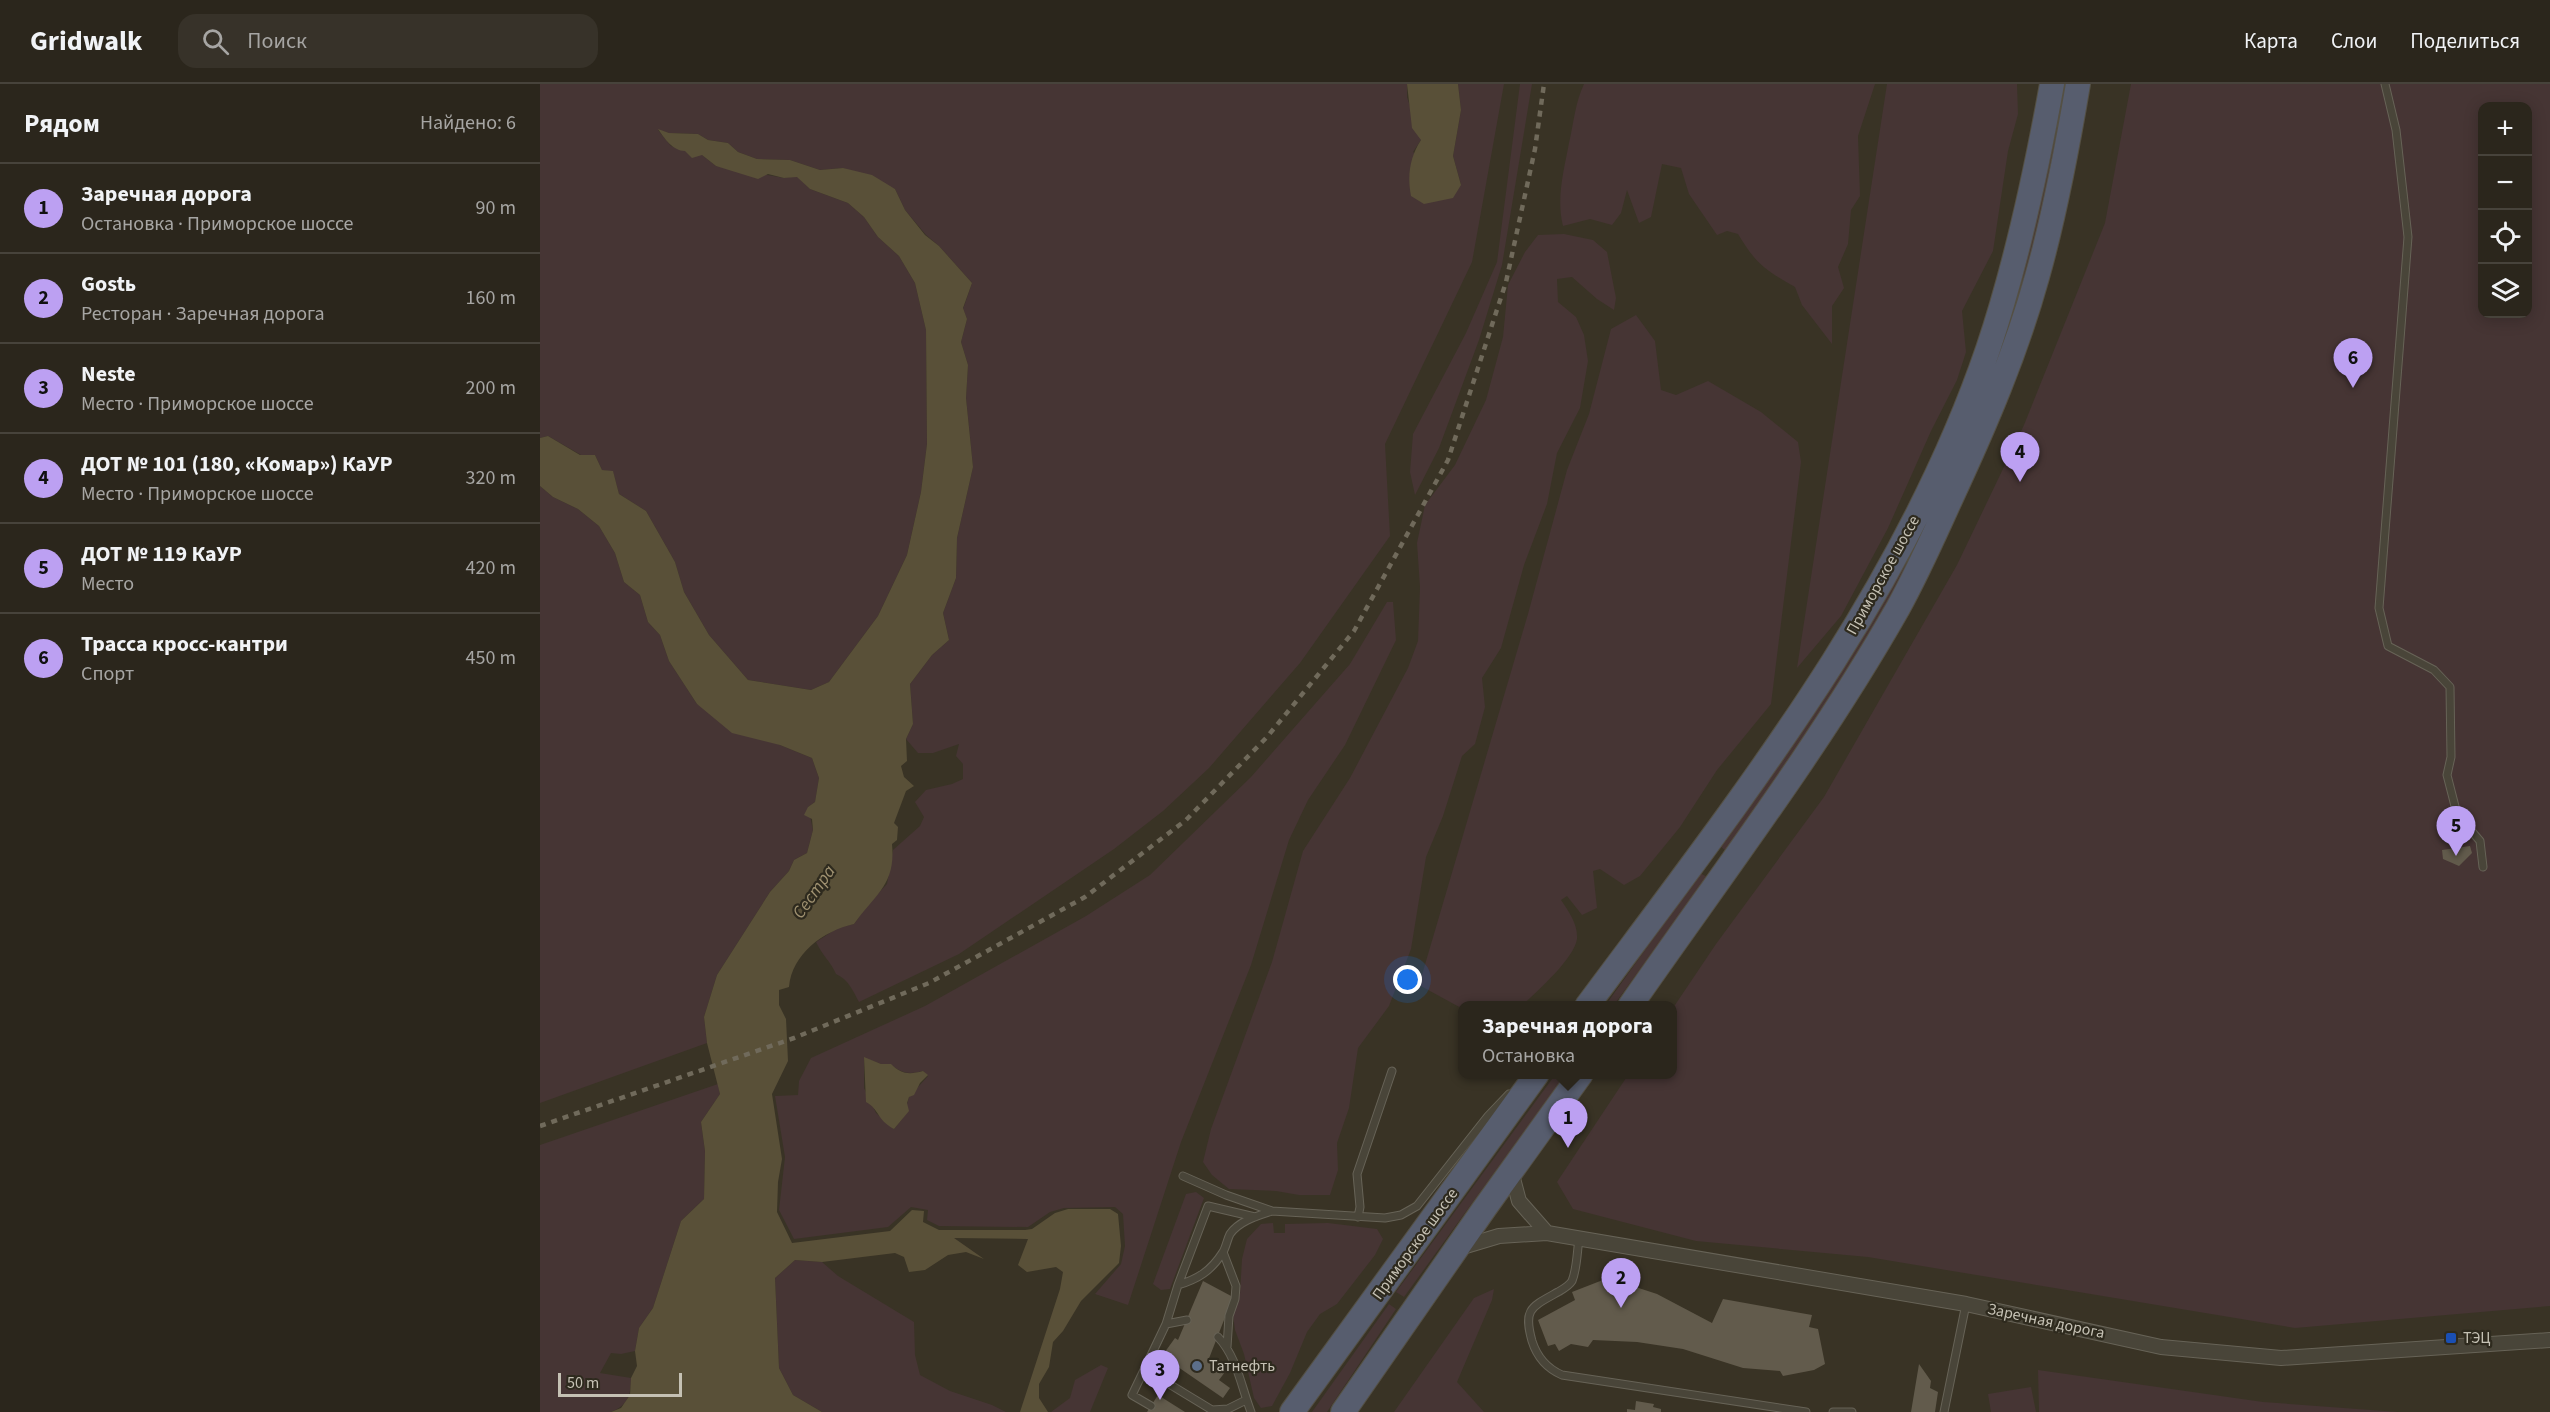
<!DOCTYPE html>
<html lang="ru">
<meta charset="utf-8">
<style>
:root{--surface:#2b261c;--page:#373229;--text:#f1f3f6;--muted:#a6a5a3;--line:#47433b;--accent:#bca0f2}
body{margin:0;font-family:"Source Sans 3",sans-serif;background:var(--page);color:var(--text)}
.controls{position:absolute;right:18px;top:18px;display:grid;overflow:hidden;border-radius:12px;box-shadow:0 3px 15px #0003}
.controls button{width:54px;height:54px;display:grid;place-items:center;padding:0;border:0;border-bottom:2px solid var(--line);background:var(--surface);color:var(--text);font:30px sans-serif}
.scale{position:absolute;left:18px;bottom:15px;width:124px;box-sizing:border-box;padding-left:6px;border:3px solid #c5c1b4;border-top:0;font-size:16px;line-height:21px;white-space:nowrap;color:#c5c1b4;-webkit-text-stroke:4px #2e2a1e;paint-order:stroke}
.you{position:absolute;left:868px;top:896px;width:21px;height:21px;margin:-15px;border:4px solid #fff;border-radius:50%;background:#1a73e8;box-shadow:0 0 0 9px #1a73e833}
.badge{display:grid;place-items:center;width:39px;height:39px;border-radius:50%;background:var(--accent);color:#111;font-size:20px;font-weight:700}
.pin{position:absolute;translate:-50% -50px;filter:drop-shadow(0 2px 3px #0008)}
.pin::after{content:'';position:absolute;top:32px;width:21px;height:18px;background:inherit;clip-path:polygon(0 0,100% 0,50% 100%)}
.popup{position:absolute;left:918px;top:917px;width:219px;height:78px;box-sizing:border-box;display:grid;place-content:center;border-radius:12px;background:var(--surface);filter:drop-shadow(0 2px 4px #0005);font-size:20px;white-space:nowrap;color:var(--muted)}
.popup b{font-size:22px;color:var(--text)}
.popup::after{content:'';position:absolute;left:50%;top:100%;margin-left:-12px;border:12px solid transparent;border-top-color:var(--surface)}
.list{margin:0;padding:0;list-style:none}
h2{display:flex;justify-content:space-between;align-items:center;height:78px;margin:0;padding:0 24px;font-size:26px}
h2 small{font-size:20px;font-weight:400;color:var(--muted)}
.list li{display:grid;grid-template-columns:39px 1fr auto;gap:18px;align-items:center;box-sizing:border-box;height:90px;padding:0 24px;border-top:2px solid var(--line)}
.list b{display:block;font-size:22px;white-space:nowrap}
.list p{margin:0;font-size:20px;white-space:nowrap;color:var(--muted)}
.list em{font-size:20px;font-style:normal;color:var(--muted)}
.icon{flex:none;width:33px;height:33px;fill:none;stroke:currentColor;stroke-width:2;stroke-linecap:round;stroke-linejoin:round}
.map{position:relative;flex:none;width:2010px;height:1328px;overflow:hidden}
header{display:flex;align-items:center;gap:36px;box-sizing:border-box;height:84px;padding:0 30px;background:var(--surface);border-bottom:2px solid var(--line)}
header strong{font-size:28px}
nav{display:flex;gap:33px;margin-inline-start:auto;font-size:21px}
.search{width:420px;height:54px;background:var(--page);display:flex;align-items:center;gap:15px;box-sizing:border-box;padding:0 21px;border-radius:18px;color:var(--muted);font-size:22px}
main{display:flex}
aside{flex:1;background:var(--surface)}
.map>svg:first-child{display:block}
.green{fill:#463534;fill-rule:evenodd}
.water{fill:#595038}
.building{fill:#625b4c}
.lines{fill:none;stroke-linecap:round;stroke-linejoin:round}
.lane-casing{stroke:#676357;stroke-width:9}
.street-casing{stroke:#676357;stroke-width:16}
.highway-casing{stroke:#545044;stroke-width:26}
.lane{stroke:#494539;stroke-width:7}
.street{stroke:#494539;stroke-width:14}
.highway{stroke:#575d6e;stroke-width:24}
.rail{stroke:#706a5b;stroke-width:4.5;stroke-dasharray:6 6;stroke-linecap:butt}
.transit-dot{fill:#1a4fb4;stroke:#2e2a1e;stroke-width:2}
.service-dot{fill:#5c6f8a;stroke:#2e2a1e;stroke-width:2}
.labels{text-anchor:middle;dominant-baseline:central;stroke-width:4.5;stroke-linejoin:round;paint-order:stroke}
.street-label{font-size:16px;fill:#c5c1b4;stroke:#2e2a1e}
.poi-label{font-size:16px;fill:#c5c1b4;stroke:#2e2a1e;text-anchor:start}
.water-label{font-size:18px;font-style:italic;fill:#a09271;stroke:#2e2a1e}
</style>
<header>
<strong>Gridwalk</strong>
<div class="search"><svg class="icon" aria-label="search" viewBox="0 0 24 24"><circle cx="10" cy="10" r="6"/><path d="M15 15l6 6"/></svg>Поиск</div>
<nav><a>Карта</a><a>Слои</a><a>Поделиться</a></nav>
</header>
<main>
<aside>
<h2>Рядом<small>Найдено: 6</small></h2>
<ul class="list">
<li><span class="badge">1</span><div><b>Заречная дорога</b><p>Остановка · Приморское шоссе</p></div><em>90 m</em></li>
<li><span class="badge">2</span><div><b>Gostь</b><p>Ресторан · Заречная дорога</p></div><em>160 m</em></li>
<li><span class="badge">3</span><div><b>Neste</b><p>Место · Приморское шоссе</p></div><em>200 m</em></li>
<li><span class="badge">4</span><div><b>ДОТ № 101 (180, «Комар») КаУР</b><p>Место · Приморское шоссе</p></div><em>320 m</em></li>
<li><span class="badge">5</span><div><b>ДОТ № 119 КаУР</b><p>Место</p></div><em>420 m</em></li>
<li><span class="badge">6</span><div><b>Трасса кросс-кантри</b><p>Спорт</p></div><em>450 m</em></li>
</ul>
</aside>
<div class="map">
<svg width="2010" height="1328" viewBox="0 0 2010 1328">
<rect width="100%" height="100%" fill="#393325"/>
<path class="green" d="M0,0H867V13L881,56L873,68L921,101L913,72L921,26L918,0H964L932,178L845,360L850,452L760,579L669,684L623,727L574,765L419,870L319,918C313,907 309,896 296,890C291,878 282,871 276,858L299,843L314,840L328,820L347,800L353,766L380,742L384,733L375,718L386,706L412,700L423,695V680L416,672L419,660L393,669H378L366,655L373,640L370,600L392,571L409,556L403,529L416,494L417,454L433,383L426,314L428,281L421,258L427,235L423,225L432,199L399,162L386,151L365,126L355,105L303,84L280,86L250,76L217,75L198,68L188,59L168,56L158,50L129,49L118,46L131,62L162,71L176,82L244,94L257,92L270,105L308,119L324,133L338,153L359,172L375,199L386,246L387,360L381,408L367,471L338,532L289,598L271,606L208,596L169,551L144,508L135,478L106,427L79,410L73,388L62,386L55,371H41L8,352L0,354Z
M980,0H992L962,181L939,256L899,364L875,411L870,388L873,350L926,249L957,178Z
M1044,0H1335L1318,52L1320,112L1311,126L1308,160L1298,183L1304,204L1292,222V260L1262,221L1255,203C1225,186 1216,180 1198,150L1187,147L1177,151L1149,110L1141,84L1122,80L1111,133L1099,139L1087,106L1081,129L1072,141L1050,135L1023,142C1016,114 1024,86 1029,59C1034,38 1035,19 1044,0Z
M1347,0H1477L1478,30L1468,67L1453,167L1422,227L1426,268L1417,296L1391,347L1348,444L1301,532L1257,584Z
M1522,0H1529L1501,143L1465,264L1429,357L1348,521L1288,621L1186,767L1180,762L1382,440Z
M1591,0H2010V1222L1755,1244L1328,1173L1156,1157L1033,1125L1017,1098L1088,991L1133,990V924L1176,860L1284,713L1417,481L1484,341L1565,139ZM1942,22H1988V230H1942Z
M1024,150L1053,156L1067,168L1076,214L1074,226L1057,215L1032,193L1017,195L1018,218L1036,233L1044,251L1048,277L1040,324L1017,369L1007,420L984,481L961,564L942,594L945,623L935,660L922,672L903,732L886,773L871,865L849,922L818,964L809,1024L797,1059L798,1086L790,1111H759L736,1107L689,1105L672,1091L663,1078L671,1045L732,878L763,767L810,694L868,584L878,557L880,503L877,459L885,421L915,381L946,316L963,253L968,201L985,168L998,151Z
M1096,231L1115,257L1121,306L1136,311L1168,297L1221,328L1258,358L1261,378L1231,620L1177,686L1140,743L1100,792L1084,801L1060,785L1053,787L1057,824L1042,831L1027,812L1021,816C1029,828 1038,840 1037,855C1034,875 997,907 983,921L923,922V925L879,901L988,530L1027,386L1049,330L1071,245Z
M0,402L13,413L38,425L59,442L75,469L84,498L100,511L108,538L120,551L129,577L157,620L240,661L272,674L279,694L275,718L268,723L273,746L267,769L254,776L249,787L230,808L177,891L164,933L167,959L0,1019Z
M847,518H853L856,556L805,661L768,716L749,756L711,881L641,1058L588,1221L555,1210L581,1180L585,1162L583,1130L575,1123L524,1124L510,1128L488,1143L399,1142L387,1136L388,1126L371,1123L348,1143L254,1155L239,1126L245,1073L235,1012L258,1011L259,997L271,974L385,922L546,832L610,791L711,693L810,580ZM324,974L341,980H350C361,989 369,991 383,987L388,992L369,1013L363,1034L354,1045L336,1029L324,1004Z
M1160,789L1167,793L1074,921L1065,922Z
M1015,991H1025L864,1213L856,1208Z
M178,1000L180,1010L161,1038L165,1067L164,1115L141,1137L113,1224L99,1244L95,1267L81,1270L71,1269L60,1289L91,1294C91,1311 88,1321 71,1328H0V1061Z
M656,1108L664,1114L630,1205L621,1206L613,1200L646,1110Z
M733,1139L734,1149H745V1140L788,1139L837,1145L843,1155L835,1171L797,1220L780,1230L767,1248L750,1289L732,1322L721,1324L714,1314L704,1270L695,1246L693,1231L700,1210L702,1175L707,1155L721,1140Z
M255,1176L282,1178L298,1192L374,1238L375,1271L380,1291L410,1307L452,1321L466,1328H282L253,1311L239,1284L235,1194Z
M954,1205L952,1216L917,1298L944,1328H854L934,1214Z
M849,1220L856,1225L787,1328H772Z
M561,1281L568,1284L550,1328H511L530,1314L535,1296Z
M1498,1286L1723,1318L1858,1328H1499Z
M1491,1303L1496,1328H1451L1448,1310Z"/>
<path class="water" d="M867,0H918L921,26L913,72L921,101L913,114L884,120L871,112C867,91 870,73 881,56L872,44Z
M118,45L129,49L158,50L168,56L188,59L198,68L217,75L250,76L280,86L303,84L332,91L355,105L365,126L385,151L399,162L432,199L423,224L427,235L421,258L428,281L426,314L433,383L417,454L416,494L403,529L409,556L392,571L370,600L373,640L366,655L367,677L361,682L364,693L374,702L366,707L354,739L358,743L357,756L352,760C356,801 335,810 314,840C283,847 252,870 249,903L239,906V921L246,935L248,977L232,1010L242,1075L238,1098L237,1128L252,1159L350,1147L372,1126L384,1127L383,1138L399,1146H485L492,1145L515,1129L528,1125H570L578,1130L581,1162L579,1179L541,1217L523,1247L513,1258L509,1283L499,1300V1314L508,1328H480L520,1205L523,1188L516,1183L487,1188L478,1181L488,1155L414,1154L444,1175L426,1168L408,1171L385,1186L369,1188L364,1173L355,1169L282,1178L255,1176L235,1194L239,1284L253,1311L282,1328H71L81,1324L90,1311L91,1294L97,1282L95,1267L99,1244L113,1224L141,1137L164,1115L165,1067L161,1038L180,1010L167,959L164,933L177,891L230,808L249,787L254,776L267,769L273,746L272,735L264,731L268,723L275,718L279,694L272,674L240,661L192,649L157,620L129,577L120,551L108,538L100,511L84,498L75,469L59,442L38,425L13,413L0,402V354L8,352L40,371H55L62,386L73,387L79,410L106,427L135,478L144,508L169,551L208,596L271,606L289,598L338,532L367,471L381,408L387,360L386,246L375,199L359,172L338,153L324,133L308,119L270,105L257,93L244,94L228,90L218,95L176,82L162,71L152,74L145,67C133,67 124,54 118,45Z
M324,973L341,980H351C361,990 369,991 383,987L388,991L380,999L374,1011L369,1013L367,1019L369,1027L354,1045C336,1035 340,1026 326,1018Z"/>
<path class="building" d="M1930,762L1932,769L1919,782L1903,775L1902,766Z
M1068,1194L1117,1210L1172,1239L1183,1215L1272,1231L1269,1243L1278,1245L1285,1280L1274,1286L1243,1292L1240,1287L1203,1284L1143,1265L1097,1258L1053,1256L1048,1263L1031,1260L1019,1267L1015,1260L1008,1262L998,1236L1035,1216L1032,1208Z
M663,1197L693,1213L668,1277L685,1288L679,1296L690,1304L683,1314L622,1272L635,1254L638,1256Z
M1379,1280L1391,1297L1390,1304L1398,1308L1395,1328H1371Z
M618,1311L645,1328H607Z
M1096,1317L1114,1320L1113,1323L1121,1325V1328H1087V1325L1095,1326Z"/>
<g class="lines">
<defs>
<path id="lane" d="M1845,0L1856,46L1868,153L1839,524L1848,562L1894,586L1910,603L1911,673L1907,691L1917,730L1940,757L1943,783
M643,1092L686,1111L732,1127
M818,1133L820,1123L817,1090L852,987
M1039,1155C1037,1168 1037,1185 1032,1197C1029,1202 1023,1205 1018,1208C991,1223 983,1225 992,1257C997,1273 1006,1284 1022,1291L1266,1328
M683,1168L696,1202L695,1215L689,1232L687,1263
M638,1201L668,1122L715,1133
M647,1236L626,1240L638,1201C658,1195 671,1187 683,1168C686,1163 687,1156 690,1150C699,1137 717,1132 732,1127L845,1134L861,1131L877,1122L948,1032L969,1010
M678,1253C697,1273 701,1302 711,1328
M606,1286L672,1326L688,1325L706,1316
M611,1322L592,1311L626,1240
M1293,1328H1312
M1404,1328L1426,1220"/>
<path id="street" d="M971,1087L979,1117L1007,1149
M919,1164L959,1152L1007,1149L1426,1220L1621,1263L1741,1274L2010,1256"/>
<path id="highway" d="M1047,922C1200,716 1364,511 1448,265C1477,179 1496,89 1512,0
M1090,922C1181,791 1279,663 1358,524C1378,488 1395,449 1412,412C1445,341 1476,269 1497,193C1515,130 1527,65 1538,0
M752,1328L997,990
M803,1328L944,1125L1041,990"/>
</defs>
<use href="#lane" class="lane-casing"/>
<use href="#street" class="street-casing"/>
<use href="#highway" class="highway-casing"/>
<use href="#lane" class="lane"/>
<use href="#street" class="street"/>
<use href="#highway" class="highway"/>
<path class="rail" d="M0,1042L254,954L389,899L545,813L646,736L727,653L814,547L908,376L966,198L995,65L1004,0"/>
</g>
<rect class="transit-dot" x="1905" y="1248" width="12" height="12" rx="3"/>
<circle class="service-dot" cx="657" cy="1282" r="6"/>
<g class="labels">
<g class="street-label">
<text transform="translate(1343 491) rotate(-61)">Приморское шоссе</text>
<text transform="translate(875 1160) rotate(-54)">Приморское шоссе</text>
<text transform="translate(1506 1237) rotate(12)">Заречная дорога</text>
</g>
<g class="poi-label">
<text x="1923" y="1254">ТЭЦ</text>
<text x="669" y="1282">Татнефть</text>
</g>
<g class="water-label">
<text transform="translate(274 808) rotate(-55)">Сестра</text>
</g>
</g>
</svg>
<div class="controls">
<button>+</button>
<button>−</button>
<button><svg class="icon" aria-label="locate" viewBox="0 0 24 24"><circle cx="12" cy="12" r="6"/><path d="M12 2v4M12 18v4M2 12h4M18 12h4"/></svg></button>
<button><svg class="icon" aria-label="layers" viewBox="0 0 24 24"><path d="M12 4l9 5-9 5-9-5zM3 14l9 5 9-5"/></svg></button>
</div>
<div class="scale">50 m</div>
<div class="you"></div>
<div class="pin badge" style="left:1028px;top:1064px">1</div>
<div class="popup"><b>Заречная дорога</b>Остановка</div>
<div class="pin badge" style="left:1081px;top:1224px">2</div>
<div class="pin badge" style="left:620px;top:1316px">3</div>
<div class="pin badge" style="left:1480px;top:398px">4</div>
<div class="pin badge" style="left:1916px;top:772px">5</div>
<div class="pin badge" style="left:1813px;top:304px">6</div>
</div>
</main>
